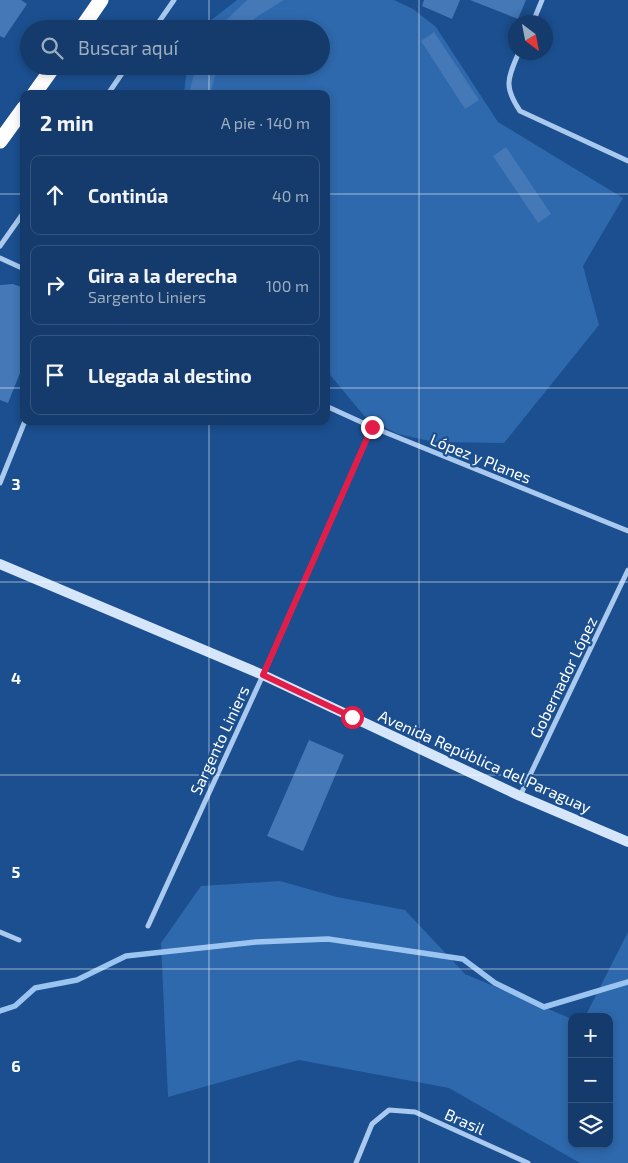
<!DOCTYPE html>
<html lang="es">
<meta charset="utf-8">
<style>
:root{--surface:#143b6b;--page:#214673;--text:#f1f3f6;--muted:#9dadc1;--line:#33557e}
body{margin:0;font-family:"Exo 2",sans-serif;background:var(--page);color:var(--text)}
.controls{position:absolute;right:15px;bottom:15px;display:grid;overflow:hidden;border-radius:10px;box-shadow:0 2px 8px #0003}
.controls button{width:45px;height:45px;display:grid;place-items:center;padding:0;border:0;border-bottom:1px solid var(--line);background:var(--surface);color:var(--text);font:25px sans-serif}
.compass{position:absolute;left:508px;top:15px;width:45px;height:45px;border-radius:50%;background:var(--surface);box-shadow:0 2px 8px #0003;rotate:148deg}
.stop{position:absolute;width:15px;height:15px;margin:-11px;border:4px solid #e11d48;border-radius:50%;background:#fff}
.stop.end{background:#e11d48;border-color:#fff;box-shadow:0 1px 5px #0008}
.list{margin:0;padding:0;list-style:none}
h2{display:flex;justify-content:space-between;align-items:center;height:65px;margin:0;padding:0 20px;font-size:21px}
h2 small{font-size:16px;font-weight:400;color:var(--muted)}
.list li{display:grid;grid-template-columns:32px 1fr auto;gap:15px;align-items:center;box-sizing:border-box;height:80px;margin:0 10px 10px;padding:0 10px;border:1px solid var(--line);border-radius:10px}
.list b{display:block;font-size:19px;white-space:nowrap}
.list p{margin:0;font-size:16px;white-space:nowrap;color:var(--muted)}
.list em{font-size:16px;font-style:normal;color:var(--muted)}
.icon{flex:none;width:28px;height:28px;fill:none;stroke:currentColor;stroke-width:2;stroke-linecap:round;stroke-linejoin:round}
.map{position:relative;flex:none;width:628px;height:1163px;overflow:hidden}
.search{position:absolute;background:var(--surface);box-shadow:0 2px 8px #0003;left:20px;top:20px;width:310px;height:55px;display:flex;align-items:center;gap:12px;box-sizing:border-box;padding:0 18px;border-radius:28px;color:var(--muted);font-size:19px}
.panel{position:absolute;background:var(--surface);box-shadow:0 2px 8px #0003;left:20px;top:90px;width:310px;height:335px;border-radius:10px}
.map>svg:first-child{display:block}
.green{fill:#2e69ad}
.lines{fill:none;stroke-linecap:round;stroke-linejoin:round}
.stream{stroke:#9cc4f0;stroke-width:5.5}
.building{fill:#4478b7}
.street{stroke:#a9c9ee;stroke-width:5}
.secondary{stroke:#d6e6fa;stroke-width:10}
.highway{stroke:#fff;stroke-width:15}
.route{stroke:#e11d48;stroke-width:6}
.grid{fill:none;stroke:#fff;stroke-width:1;stroke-opacity:0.55}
.labels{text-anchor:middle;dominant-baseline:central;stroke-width:4.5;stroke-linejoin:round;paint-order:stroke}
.street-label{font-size:16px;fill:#fff;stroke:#1b4f8f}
.grid-label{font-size:16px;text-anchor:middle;font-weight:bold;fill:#fff;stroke:#1b4f8f;stroke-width:4.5;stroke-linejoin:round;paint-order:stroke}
</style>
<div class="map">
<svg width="628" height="1163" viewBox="0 0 628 1163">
<rect width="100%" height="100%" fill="#1b4f8f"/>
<path class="green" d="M237,0H394L413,9L436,27L498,122L623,198L583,266L599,325L504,443L434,442L398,434L366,418L326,370V94H184L187,66H321V29H206L210,21Z
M280,881L337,897L405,910L465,974L572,1019V1144H609V1017H585L628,932V1163H580L449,1088L299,1060L168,1097L161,943L201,886Z"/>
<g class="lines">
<path class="stream" d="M0,1011L15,1006L35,988L77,980L126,956L256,942L328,939L463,959L495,983L544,1007L628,982"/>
</g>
<path class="building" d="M0,0H21L27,4L4,38L0,36Z
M247,0H284L258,16L243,29H217Z
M424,0H460L452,19L422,6Z
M470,0H526L518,19Z
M434,32L479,100L465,109L421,41Z
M196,66H218L210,94H189Z
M506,147L551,214L538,223L493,156Z
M13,284L24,288V363L8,403L0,400V285Z
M309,740L344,755L303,851L267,836Z"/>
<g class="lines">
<path class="street" d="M533,22L542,0
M154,29L174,0
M519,52C508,78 503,86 520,111L628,161
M108,94L127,66
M0,246L24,212
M0,258L24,269
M326,406L372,427L628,531
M0,483L25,421
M520,796L628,570
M148,926L263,675L372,427
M0,932L19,940
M356,1163L372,1124L389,1110L415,1112L528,1163"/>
<path class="secondary" d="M0,564L263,675L520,796L628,842"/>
<path class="highway" d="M81,29L101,0
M34,94L54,66
M0,141L24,108"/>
</g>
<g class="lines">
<path class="route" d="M352,717L263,675L372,427"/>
</g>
<path class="grid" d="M209,0V29M419,0V1163M209,66V94M0,194H24M326,194H628M0,388H24M326,388H628M209,421V1163M0,582H628M0,775H628M0,969H628"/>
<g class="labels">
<g class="street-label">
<text transform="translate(481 458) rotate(22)">López y Planes</text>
<text transform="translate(563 677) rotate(-64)">Gobernador López</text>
<text transform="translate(219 740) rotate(-65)">Sargento Liniers</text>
<text transform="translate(485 761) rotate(24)">Avenida República del Paraguay</text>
<text transform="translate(465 1121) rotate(24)">Brasil</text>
</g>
</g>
<g class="grid-label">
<text x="16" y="490">3</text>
<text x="16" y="684">4</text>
<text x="16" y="878">5</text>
<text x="16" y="1072">6</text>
</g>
</svg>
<div class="controls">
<button>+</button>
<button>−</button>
<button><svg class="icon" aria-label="layers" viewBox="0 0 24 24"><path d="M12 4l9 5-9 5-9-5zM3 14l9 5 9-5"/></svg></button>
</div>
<svg class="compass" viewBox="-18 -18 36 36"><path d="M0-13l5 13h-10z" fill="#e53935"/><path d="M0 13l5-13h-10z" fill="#9dadc1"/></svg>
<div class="stop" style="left:352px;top:717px"></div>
<div class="stop end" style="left:372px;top:427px"></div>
<div class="search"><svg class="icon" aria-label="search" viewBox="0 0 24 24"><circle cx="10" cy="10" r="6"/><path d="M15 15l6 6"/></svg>Buscar aquí</div>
<section class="panel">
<h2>2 min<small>A pie · 140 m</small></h2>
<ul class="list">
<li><svg class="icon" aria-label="ahead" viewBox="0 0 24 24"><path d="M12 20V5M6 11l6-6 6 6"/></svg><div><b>Continúa</b></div><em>40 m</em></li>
<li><svg class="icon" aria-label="right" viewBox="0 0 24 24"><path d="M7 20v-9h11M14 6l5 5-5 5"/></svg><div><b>Gira a la derecha</b><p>Sargento Liniers</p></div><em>100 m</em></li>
<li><svg class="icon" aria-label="arrive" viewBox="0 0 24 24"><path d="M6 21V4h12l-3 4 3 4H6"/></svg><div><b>Llegada al destino</b></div></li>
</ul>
</section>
</div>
